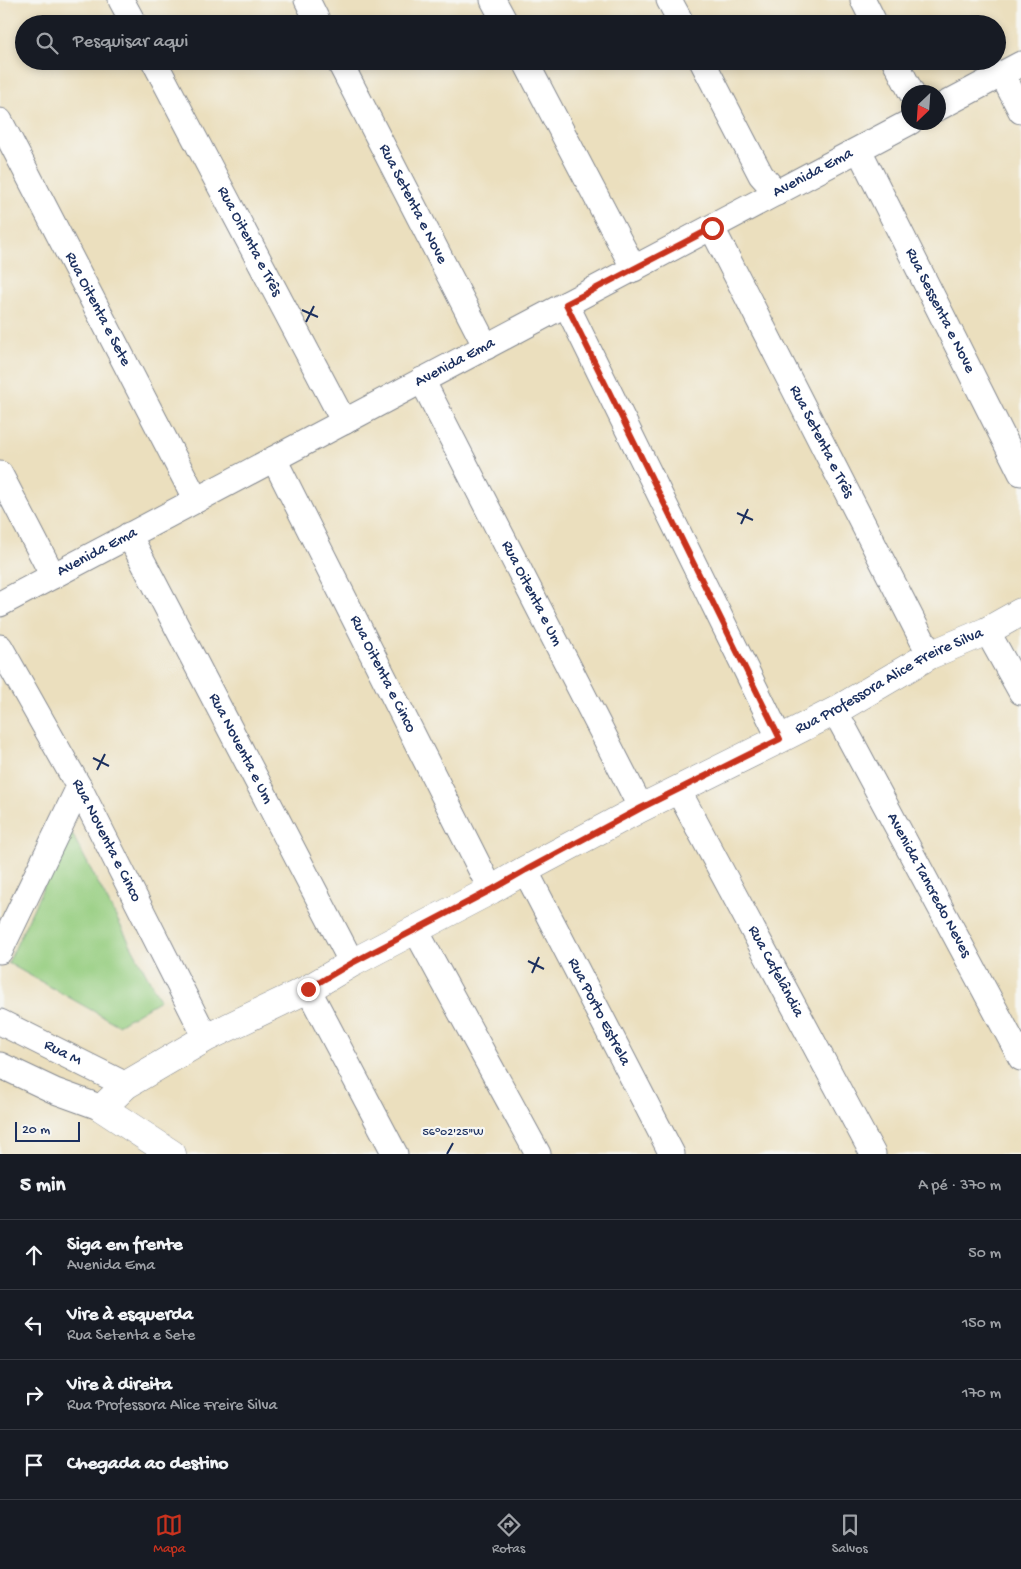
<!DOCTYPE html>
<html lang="pt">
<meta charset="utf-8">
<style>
:root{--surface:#171b24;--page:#20242c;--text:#f1f3f6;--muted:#9ea1a6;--line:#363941;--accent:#c8321e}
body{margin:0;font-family:"Gochi Hand",sans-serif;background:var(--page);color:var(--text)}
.compass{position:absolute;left:901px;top:85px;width:45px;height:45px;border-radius:50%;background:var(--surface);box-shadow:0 2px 8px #0003;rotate:205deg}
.scale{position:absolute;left:15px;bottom:12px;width:65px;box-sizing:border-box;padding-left:5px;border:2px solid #1b2f5e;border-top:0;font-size:14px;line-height:18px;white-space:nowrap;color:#1b2f5e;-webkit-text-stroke:4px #f6f6f2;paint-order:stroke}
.stop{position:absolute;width:15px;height:15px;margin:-11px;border:4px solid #c8321e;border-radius:50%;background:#fff}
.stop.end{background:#c8321e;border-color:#fff;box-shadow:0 1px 5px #0008}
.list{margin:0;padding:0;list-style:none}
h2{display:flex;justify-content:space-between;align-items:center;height:65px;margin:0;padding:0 20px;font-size:21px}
h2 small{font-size:16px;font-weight:400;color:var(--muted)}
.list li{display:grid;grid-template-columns:32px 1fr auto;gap:15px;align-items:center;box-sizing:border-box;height:70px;padding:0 20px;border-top:1px solid var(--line)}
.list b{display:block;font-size:19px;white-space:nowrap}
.list p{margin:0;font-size:16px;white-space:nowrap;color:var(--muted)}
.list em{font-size:16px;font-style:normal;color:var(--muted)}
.icon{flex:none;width:28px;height:28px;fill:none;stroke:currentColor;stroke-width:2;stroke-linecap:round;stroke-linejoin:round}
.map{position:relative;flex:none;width:1021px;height:1154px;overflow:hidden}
.search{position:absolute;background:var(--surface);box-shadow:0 2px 8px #0003;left:15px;right:15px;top:15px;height:55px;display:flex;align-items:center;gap:12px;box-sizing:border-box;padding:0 18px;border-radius:28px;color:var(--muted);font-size:19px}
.sheet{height:345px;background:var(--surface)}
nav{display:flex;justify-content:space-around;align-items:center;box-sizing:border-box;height:70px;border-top:1px solid var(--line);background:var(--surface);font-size:14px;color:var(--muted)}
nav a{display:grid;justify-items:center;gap:2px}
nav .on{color:var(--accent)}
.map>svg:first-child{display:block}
.green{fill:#95cd7f;stroke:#587e6e}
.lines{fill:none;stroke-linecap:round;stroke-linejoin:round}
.minor-casing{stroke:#83878e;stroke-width:27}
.major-casing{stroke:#83878e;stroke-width:29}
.minor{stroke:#fff;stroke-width:25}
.major{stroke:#fff;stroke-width:28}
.route{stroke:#c8321e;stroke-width:6}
.ticks{fill:none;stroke:#1b2f5e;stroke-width:2}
.labels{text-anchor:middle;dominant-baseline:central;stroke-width:4.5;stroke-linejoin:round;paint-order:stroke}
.street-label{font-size:16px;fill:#1b2f5e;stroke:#f6f6f2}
.ticks-label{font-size:12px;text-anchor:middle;fill:#1b2f5e;stroke:#f6f6f2;stroke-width:4.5;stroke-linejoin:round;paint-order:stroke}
</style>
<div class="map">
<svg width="1021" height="1154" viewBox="0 0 1021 1154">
<rect width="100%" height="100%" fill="#f6f6f2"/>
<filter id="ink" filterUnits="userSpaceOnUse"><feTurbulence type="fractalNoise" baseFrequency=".02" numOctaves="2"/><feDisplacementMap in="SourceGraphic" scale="10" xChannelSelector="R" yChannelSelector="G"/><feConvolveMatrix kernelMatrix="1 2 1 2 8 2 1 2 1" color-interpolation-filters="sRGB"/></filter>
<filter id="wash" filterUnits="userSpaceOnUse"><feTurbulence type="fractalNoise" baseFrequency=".0096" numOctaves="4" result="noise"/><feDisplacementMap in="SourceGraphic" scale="20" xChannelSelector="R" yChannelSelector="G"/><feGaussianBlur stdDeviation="1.12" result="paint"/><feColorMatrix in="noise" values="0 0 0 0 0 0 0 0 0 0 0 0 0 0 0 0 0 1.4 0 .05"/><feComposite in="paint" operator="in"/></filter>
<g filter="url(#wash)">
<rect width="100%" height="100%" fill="#ebdfbe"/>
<path class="green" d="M70,830L160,1000L118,1025L8,963Z"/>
</g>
<g filter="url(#ink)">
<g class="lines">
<defs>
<g id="minor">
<path d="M121,0L134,24"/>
<path d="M307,0L319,24"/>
<path d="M493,0L506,24"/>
<path d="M669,0L682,24"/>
<path d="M863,0L875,24"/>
<path id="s1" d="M154,61L344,422"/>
<path id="s2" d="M339,61L486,347"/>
<path d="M525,61L634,269"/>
<path d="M702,61L761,175L777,193"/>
<path d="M895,61L911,92"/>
<path d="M1002,74L1021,111"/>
<path d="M938,108L1021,64"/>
<path id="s3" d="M0,121L196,500"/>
<path id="s4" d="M859,150L1021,473"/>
<path id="s5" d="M712,228L930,655"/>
<path d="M566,304L780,739"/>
<path id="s6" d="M422,380L641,808"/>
<path id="s7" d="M274,459L491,890"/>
<path d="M0,474L53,576"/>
<path id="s8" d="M129,535L352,963"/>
<path id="s9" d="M0,604L910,122"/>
<path d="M987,631L1021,692"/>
<path id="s10" d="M0,647L79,787L206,1038"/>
<path id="s11" d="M835,711L1021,1058"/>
<path id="s12" d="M678,790L873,1154"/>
<path id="s13" d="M525,870L672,1154"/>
<path d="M415,929L538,1154"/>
<path d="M0,951L79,787"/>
<path d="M308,989L395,1154"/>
<path id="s14" d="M0,1022L126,1085"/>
<path d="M0,1065L55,1091L102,1108"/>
</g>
<g id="major">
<path id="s15" d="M172,1154L102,1108L126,1085L206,1038L308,989L352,963L491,890L525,870L641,808L780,739L835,711L930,655L987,631L1021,612"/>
</g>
</defs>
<use href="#minor" class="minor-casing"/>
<use href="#major" class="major-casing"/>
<use href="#minor" class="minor"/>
<use href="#major" class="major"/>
</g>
</g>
<g class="lines" filter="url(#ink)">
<path class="route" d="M308,989L352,963L491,890L526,870L641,808L780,739L566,304L712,228"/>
</g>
<path class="ticks" d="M302,310L318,317M306,322L314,306M737,513L753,520M741,524L748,509M93,758L109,766M97,770L105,754M528,961L544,969M532,973L539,957M447,1154L453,1143"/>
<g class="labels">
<g class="street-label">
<text stroke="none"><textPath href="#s9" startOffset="920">Avenida Ema</textPath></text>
<text stroke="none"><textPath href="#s2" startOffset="161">Rua Setenta e Nove</textPath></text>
<text stroke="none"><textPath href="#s1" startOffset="204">Rua Oitenta e Três</textPath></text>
<text stroke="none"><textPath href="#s3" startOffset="212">Rua Oitenta e Sete</textPath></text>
<text stroke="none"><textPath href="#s4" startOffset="180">Rua Sessenta e Nove</textPath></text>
<text stroke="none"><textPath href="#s9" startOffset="515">Avenida Ema</textPath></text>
<text stroke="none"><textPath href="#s5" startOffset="240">Rua Setenta e Três</textPath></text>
<text stroke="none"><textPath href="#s9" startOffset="110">Avenida Ema</textPath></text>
<text stroke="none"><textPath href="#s6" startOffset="240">Rua Oitenta e Um</textPath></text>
<text stroke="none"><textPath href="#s7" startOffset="241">Rua Oitenta e Cinco</textPath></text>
<text stroke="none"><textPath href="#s15" startOffset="981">Rua Professora Alice Freire Silva</textPath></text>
<text stroke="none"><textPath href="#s8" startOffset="241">Rua Noventa e Um</textPath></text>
<text stroke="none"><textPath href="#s10" startOffset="221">Rua Noventa e Cinco</textPath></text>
<text stroke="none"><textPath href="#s11" startOffset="198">Avenida Tancredo Neves</textPath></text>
<text stroke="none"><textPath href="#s12" startOffset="206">Rua Cafelândia</textPath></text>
<text stroke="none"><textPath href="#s13" startOffset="160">Rua Porto Estrela</textPath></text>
<text stroke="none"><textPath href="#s14" startOffset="70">Rua M</textPath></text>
</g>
</g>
<g class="ticks-label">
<text x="453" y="1135">56°02'25"W</text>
</g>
</svg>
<svg class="compass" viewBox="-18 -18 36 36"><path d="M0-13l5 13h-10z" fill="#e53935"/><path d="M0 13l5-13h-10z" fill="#9ea1a6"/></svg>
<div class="scale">20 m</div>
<div class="stop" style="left:712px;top:228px"></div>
<div class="stop end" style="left:308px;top:989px"></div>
<div class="search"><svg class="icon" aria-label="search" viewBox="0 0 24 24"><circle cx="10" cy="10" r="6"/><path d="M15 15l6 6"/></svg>Pesquisar aqui</div>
</div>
<section class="sheet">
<h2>5 min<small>A pé · 370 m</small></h2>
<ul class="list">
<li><svg class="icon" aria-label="ahead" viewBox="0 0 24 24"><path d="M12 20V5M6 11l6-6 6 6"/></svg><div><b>Siga em frente</b><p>Avenida Ema</p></div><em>50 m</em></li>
<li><svg class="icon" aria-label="left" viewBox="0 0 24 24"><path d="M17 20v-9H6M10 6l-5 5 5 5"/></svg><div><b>Vire à esquerda</b><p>Rua Setenta e Sete</p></div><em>150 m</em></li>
<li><svg class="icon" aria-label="right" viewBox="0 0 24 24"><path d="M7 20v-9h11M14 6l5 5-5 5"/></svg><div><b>Vire à direita</b><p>Rua Professora Alice Freire Silva</p></div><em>170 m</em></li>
<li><svg class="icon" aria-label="arrive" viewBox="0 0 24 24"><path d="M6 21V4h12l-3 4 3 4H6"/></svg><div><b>Chegada ao destino</b></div></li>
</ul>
</section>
<nav>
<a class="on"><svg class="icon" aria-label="map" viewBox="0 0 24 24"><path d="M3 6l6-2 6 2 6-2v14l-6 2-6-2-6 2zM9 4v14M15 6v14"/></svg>Mapa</a>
<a><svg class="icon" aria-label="directions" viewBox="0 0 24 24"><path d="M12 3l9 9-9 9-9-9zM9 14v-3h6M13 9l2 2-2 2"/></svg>Rotas</a>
<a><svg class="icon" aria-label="saved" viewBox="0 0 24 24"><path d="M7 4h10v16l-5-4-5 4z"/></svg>Salvos</a>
</nav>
